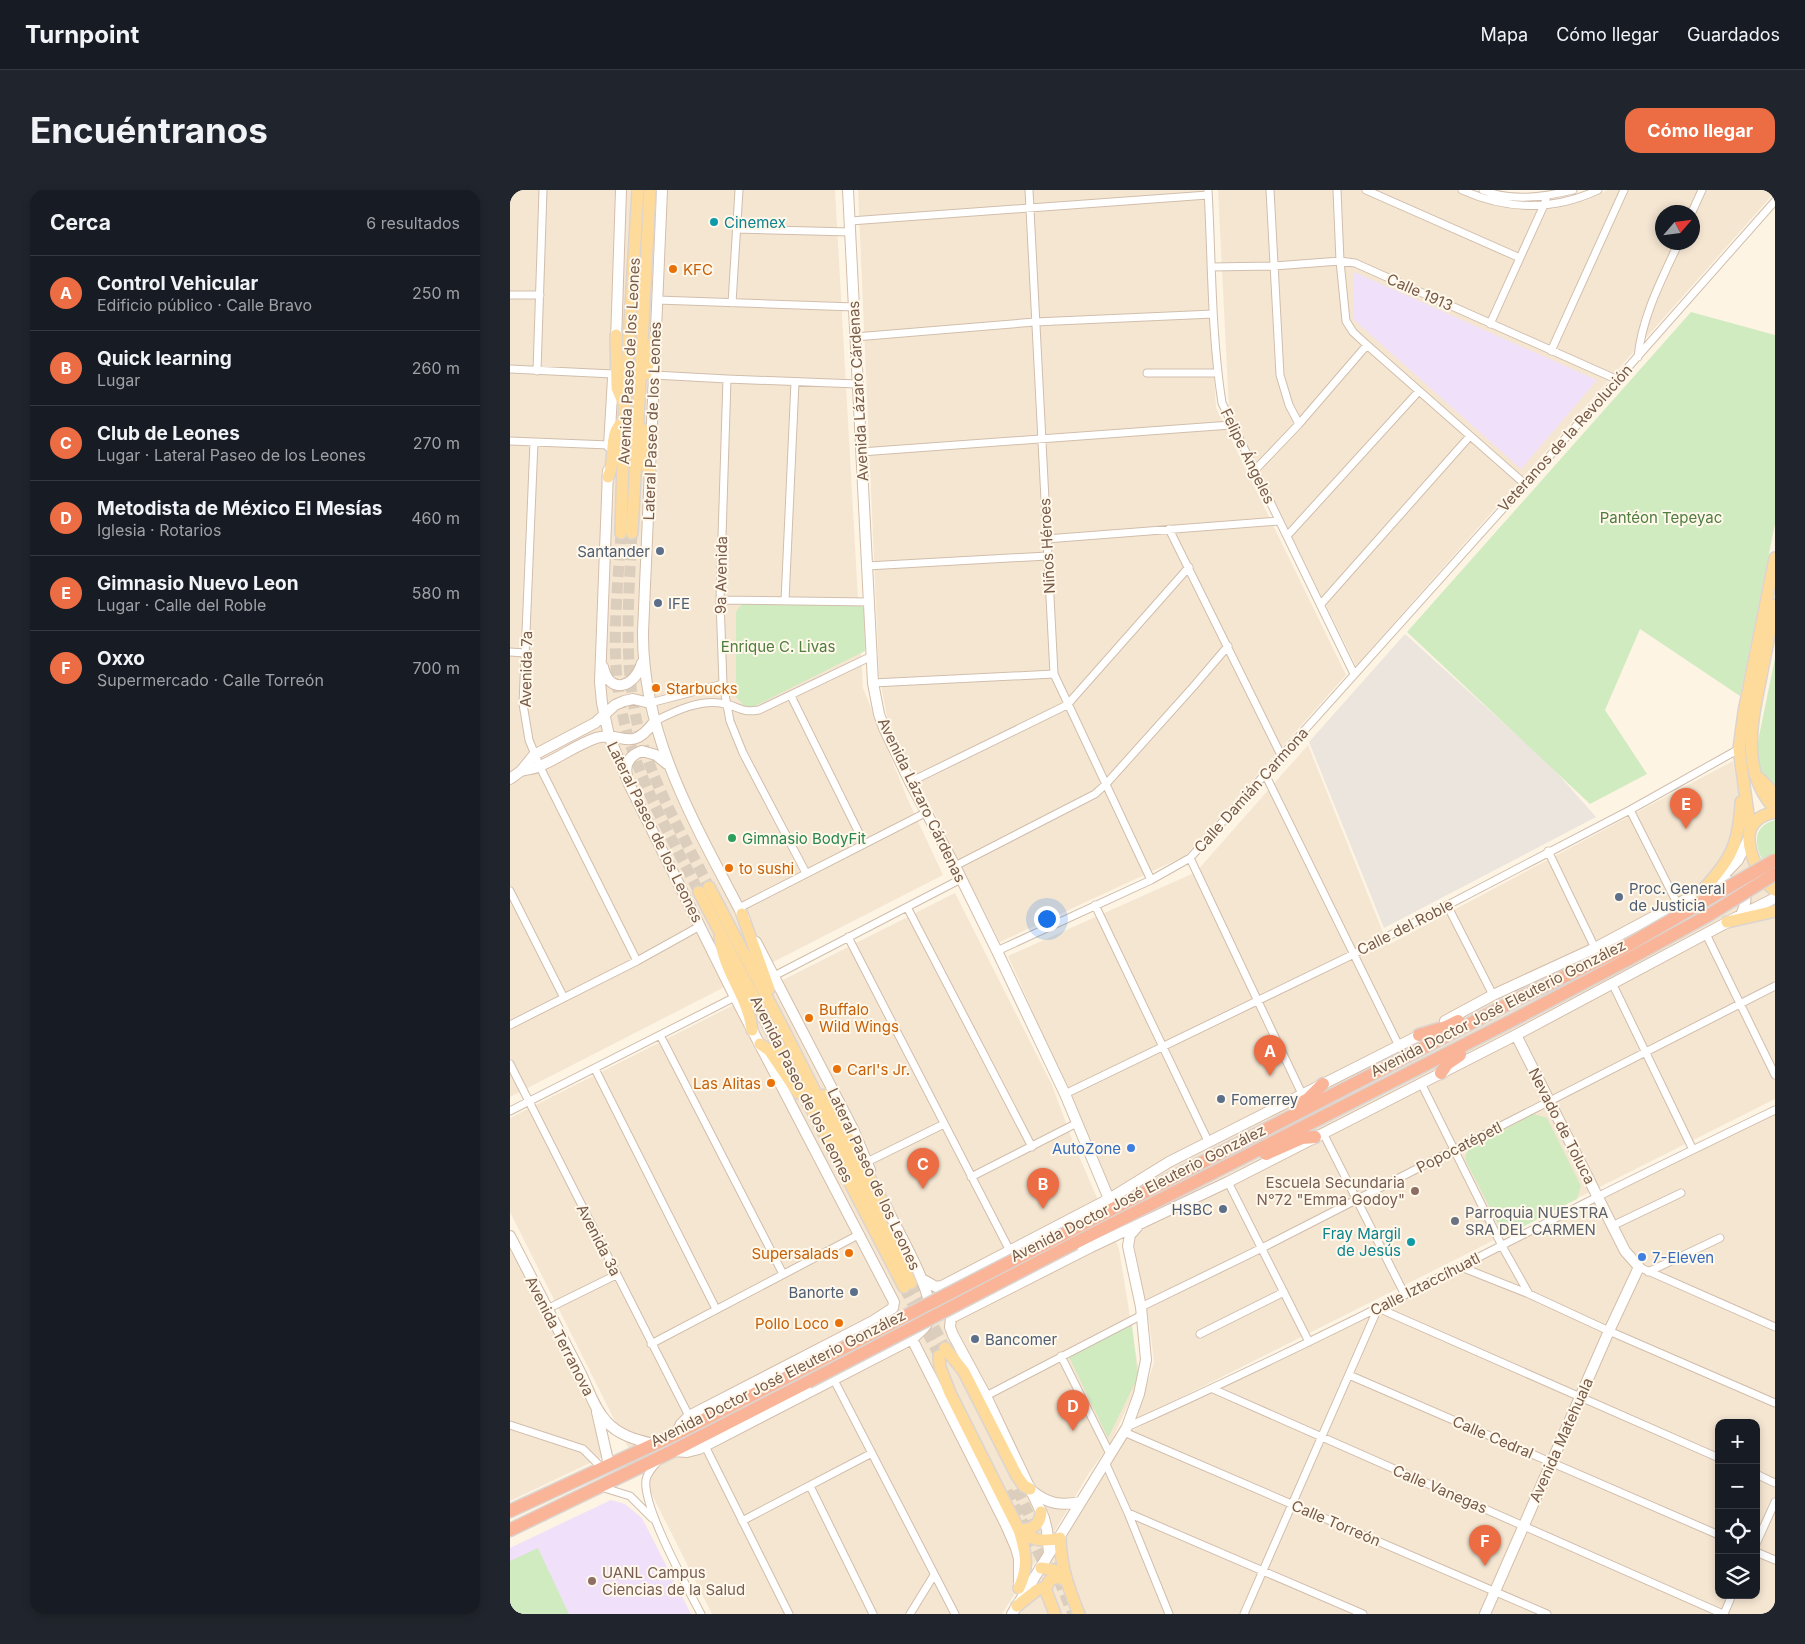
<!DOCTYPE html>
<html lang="es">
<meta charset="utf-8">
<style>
:root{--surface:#171b24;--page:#20242c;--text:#f1f3f6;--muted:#9ea1a6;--line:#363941;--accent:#ec6d44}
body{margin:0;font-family:Inter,sans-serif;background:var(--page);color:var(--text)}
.controls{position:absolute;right:15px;bottom:15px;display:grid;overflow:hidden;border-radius:10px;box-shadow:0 2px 8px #0003}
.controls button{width:45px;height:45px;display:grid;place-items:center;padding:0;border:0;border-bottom:1px solid var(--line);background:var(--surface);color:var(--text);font:25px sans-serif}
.compass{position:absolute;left:1145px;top:15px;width:45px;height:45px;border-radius:50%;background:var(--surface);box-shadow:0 2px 8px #0003;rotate:62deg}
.you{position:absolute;left:536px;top:728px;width:18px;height:18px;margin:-12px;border:4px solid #fff;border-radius:50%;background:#1a73e8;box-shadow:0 0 0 8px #1a73e833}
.badge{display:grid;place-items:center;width:32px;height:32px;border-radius:50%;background:var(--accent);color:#fff;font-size:16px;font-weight:700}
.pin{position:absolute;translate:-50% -41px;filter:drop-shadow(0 1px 2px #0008)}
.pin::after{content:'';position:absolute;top:26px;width:18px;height:15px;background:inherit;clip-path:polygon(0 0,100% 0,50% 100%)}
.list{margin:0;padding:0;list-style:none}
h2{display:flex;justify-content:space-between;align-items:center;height:65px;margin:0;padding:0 20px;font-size:21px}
h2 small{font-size:16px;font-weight:400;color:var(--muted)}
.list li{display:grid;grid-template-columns:32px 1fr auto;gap:15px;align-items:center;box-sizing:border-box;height:75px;padding:0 20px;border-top:1px solid var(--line)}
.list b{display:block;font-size:19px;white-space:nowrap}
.list p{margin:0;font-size:16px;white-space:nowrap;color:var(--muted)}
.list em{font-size:16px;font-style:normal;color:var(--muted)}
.icon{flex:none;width:28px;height:28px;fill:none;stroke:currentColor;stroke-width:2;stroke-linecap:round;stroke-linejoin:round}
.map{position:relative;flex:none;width:1265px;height:1424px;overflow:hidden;border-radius:15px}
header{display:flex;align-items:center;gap:30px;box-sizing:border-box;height:70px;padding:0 25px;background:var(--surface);border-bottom:1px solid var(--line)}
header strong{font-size:24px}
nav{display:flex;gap:28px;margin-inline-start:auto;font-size:18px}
.intro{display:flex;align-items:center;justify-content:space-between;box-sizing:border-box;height:120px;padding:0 30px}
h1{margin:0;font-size:35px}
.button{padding:12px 22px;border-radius:15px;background:var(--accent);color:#fff;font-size:18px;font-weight:700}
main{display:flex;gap:30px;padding:0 30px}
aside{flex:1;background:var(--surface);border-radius:15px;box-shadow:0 2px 8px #0003}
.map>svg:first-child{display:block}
.residential{fill:#f5e6d2;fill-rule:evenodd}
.industrial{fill:#ece5de}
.education{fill:#f1e0f9}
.green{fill:#d1ebc1}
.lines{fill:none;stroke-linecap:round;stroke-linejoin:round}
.primary-tunnel{stroke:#dccebd;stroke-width:11;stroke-dasharray:11 5.5;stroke-linecap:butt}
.street-casing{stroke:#d1beac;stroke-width:9}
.secondary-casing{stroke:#d4beaa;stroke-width:12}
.primary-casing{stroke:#dcd4cf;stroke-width:14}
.highway-casing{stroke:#dcd4cf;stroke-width:15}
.street{stroke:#fff;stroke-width:7}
.secondary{stroke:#fff;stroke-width:10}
.primary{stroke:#fedb9a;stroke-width:11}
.highway{stroke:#fab498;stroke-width:12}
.highway-bridge-casing{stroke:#dcd4cf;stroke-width:15;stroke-linecap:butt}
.highway-bridge{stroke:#fab498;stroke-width:12}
.culture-dot{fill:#0f9aa8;stroke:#fff8eb;stroke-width:2}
.food-dot{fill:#e8710a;stroke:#fff8eb;stroke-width:2}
.service-dot{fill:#5c6f8a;stroke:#fff8eb;stroke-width:2}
.leisure-dot{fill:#2e9e5b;stroke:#fff8eb;stroke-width:2}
.shop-dot{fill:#3f7fe0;stroke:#fff8eb;stroke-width:2}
.education-dot{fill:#8d6e63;stroke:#fff8eb;stroke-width:2}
.worship-dot{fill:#6b7280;stroke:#fff8eb;stroke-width:2}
.labels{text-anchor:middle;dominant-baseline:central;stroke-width:4;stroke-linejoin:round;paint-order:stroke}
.culture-label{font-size:15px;fill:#0d838f;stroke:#fff8eb;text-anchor:start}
.food-label{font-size:15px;fill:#c56008;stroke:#fff8eb;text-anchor:start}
.street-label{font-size:15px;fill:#775a48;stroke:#fff8eb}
.park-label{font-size:15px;fill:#507d40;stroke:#fff8eb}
.service-label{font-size:15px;fill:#4e5e75;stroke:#fff8eb;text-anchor:start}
.leisure-label{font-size:15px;fill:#27864d;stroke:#fff8eb;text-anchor:start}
.shop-label{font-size:15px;fill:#366cbe;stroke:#fff8eb;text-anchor:end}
.education-label{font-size:15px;fill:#785e54;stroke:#fff8eb;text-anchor:end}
.worship-label{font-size:15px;fill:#5b616d;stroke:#fff8eb;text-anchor:start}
</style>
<header>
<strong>Turnpoint</strong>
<nav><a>Mapa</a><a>Cómo llegar</a><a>Guardados</a></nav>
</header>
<div class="intro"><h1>Encuéntranos</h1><a class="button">Cómo llegar</a></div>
<main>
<aside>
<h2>Cerca<small>6 resultados</small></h2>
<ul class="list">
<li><span class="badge">A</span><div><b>Control Vehicular</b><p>Edificio público · Calle Bravo</p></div><em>250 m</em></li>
<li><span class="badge">B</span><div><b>Quick learning</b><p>Lugar</p></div><em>260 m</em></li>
<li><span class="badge">C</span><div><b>Club de Leones</b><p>Lugar · Lateral Paseo de los Leones</p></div><em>270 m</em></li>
<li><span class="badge">D</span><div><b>Metodista de México El Mesías</b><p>Iglesia · Rotarios</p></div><em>460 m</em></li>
<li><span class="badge">E</span><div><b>Gimnasio Nuevo Leon</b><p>Lugar · Calle del Roble</p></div><em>580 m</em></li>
<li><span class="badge">F</span><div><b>Oxxo</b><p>Supermercado · Calle Torreón</p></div><em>700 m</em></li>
</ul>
</aside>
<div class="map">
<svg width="1265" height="1424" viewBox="0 0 1265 1424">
<rect width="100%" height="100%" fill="#fdf4e4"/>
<path class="residential" d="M0,0H325L353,498L398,610L433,685L0,907Z
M348,0H694L706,218L836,485L675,666L490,752L378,532L369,485Z
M708,0H954L1004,18L1043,19L1080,9L1097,0H1265V2L846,476L719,219ZM1152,22H1182V52H1152Z
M798,555L878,755L1223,571L1232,623L1230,648L1239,672L1265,704V909L626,1230L644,1172L639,1132L623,1049L498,766L686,682Z
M445,703L542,895L563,952L609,1059L630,1189L602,1250L884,1112L1265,916V1424H503L600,1254L579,1283L546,1339L492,1424H202L0,1022V928ZM1209,1233H1246V1405H1209Z
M0,1050L85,1219L103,1262L0,1311Z"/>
<path class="industrial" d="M895,444L1040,575L1086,627L874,738L799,552Z"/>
<path class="education" d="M844,82L1087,190L1011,279L843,129Z
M101,1310L115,1314L132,1328L181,1424H0V1358Z"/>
<path class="green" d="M1181,122L1265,145V334L1230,506L1130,439L1095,520L1137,584L1080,614L897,442Z
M236,412L351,415L354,419L355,461L243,517H235L226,507V422L230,416Z
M1265,468V603L1250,583L1247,556Z
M1265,630V688C1250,671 1233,639 1265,630Z
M1024,924L1037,928L1071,996L1067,1009L1005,1041L990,1038L955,969L958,959Z
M622,1135L628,1187L598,1248L559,1167Z
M28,1358L59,1424H0V1371Z"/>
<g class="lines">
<path class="primary-tunnel" d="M111,343C108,396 101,453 109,506C120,577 157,639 189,702
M122,343C118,419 111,497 138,570C154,614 178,655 199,697
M401,1093L435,1158
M394,1097L428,1163
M507,1299L542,1374L563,1424
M497,1301L537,1380"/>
<defs>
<path id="street" d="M519,0L544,484L641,690
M698,0C702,71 701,142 712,213L844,484
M760,0L770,185L779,215L789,234
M827,0L830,71L836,131L843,142L857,155L1015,294
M856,0L1010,68
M952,0C997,20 1043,21 1088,0
M973,0C1001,12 1034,7 1063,0
M1182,22L1192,0
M340,31L698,5
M226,39L340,42
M701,77L764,76L830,71L845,73L1108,190
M0,105H30
M147,110L344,117
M222,113L229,0
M980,134L1034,15L1037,6
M345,147L525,132L703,124
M1041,161L1114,0
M1128,167C1132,126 1152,89 1169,52
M0,179L103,184
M27,181L33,0
M637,183H707
M144,185L217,189L347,194
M217,189L210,410L213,494L220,531L233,563L296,683
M0,251L99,255
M24,252L13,514L19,550L30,577L127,771
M351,262L721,235
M745,280L789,234L857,155
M659,339L772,567
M777,346L909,201
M536,349L769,331
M357,376L537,366
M210,410L359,412
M275,411L285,192
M811,414L960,246
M0,462L15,463
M363,493L544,484
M281,506L354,653
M140,513L213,494
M145,531C165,521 192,508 215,514C231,517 230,523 249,520L362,466
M755,584L889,856
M400,592L557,515L679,377
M1120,620L1168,715
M1038,661L1085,758
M680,668L792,904
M445,676L585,604L596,594L683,497L718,456
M0,701L54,808
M585,715L698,951
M937,715L983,805
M397,717L522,957
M229,718L415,623
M1196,744L1265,885
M338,747L500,1061
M487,761L641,690L680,668L1015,294L1265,11
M264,786L451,689
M1103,795L1183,960
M0,835L127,771L190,736
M150,845L273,1084
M0,874L179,1226
M85,879L206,1119
M911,893L992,1056L1019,1104
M555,904L844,764L1120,620L1229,559
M0,921L225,807
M813,943L895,1105
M357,972L434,934
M461,987L567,933
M718,992L799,1152
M1102,1036L1171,1003
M951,1077L1019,1104L1099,1141L1265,1213
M1129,1077L1265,1137
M1138,1082L1210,1048
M631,1117L752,1058L1265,796
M868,1118L1209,1268
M37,1119L106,1085
M690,1144L774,1102
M141,1154L350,1044
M551,1166L600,1264
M839,1185L1209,1345
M324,1190L445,1424
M703,1199L1213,1424
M476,1206L632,1125
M0,1235L73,1259L92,1278
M617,1237C776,1166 930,1087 1085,1008C1145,978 1205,949 1265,920
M614,1242L1037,1424
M195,1256L279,1424
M148,1271C144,1276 137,1283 136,1290C132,1316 177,1397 191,1424
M595,1272L618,1323L659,1424
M1246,1284L1265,1293
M300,1296L363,1424
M91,1297L120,1306L142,1328
M618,1323L853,1424
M232,1331L362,1263
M1246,1354L1265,1312
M1246,1362L1265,1370
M400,1424L424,1385
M734,1424L868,1118
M1214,1424L1222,1405"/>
<path id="secondary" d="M152,0L133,442C132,548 188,639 235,730
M338,0L363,493L369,524L374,538L400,592L445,676L487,761L555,904L599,1009
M106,151L111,0
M99,256L103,188
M98,281L90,492L92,513L99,546L119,594L225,807L384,1112L383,1118L363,1131L179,1226L171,1234L166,1244
M93,477C100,506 125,497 132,473
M11,581C17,579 25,579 30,576C49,568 66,555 86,548C114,540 119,565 145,531
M117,586C114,573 120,565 132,561L146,565L157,574
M0,589L11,581L24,565L85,533L105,515L114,511L123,509L140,513
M1219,691C1239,696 1238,710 1231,725
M246,752L343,939L360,980
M935,831L983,805L1085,758L1205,694L1228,670L1238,650
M0,1046C23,1091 46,1136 69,1180C78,1197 83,1217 96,1231C108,1245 126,1250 144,1254
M412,1089L426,1097L432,1096L599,1009L659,972L916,842
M402,1149L496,1335L506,1358L509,1369V1393
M87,1222L99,1275
M163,1261L177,1262L189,1259L402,1149C407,1144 415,1139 418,1132C430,1109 385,1038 375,1014
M522,1301C538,1314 551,1316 570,1312
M539,1364L537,1340L534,1328L476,1206L443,1145L440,1137L441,1128L581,1057L718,992L1006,845L1231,725L1265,708
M502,1424L617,1237L629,1204L636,1170L631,1117L618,1056L620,1045L628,1036
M975,1424L1099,1141L1129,1077L1115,1061L1006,845"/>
<path id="primary" d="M106,145L107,198L114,214
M136,184L140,164L145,147
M132,239L137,277L140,283
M98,287C107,271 97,242 114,231
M111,343L114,231L128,0
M122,343L140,0
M1265,415C1260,441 1255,466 1250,491C1241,535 1231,582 1265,619
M1250,589L1265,604
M1265,622C1231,629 1236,655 1248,679C1253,688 1257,695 1265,700
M1240,639L1229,559L1234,522L1265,368
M199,697L275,842L401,1093
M189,702L394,1097
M1190,703C1220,671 1229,656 1231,612
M232,724L259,799
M1217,732L1265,721
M210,747C214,783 238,805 242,840
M250,854L259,860L288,903
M315,905L377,1020
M435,1158L454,1182L507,1286L514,1296L520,1299
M429,1166L430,1177L440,1203L509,1340C516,1363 519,1376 509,1398
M509,1340C523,1351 533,1352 550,1348C551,1377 558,1397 569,1424
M509,1340C522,1340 530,1335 531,1322
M531,1378C541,1379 547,1380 554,1388
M536,1401C537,1388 545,1385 555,1390
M507,1416L527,1400L532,1398L536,1401L545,1424"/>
<path id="highway" d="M909,845L936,837L948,831
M931,883L937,874L950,865
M788,915L798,909L813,894
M756,964L792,948L805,947
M558,1042L1000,813L1113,758
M565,1053L1003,830L1119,769
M0,1321L166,1244L285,1183
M0,1340L163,1261L298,1192"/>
</defs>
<use href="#street" class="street-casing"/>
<use href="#secondary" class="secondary-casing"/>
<use href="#primary" class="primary-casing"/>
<use href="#highway" class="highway-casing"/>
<use href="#street" class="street"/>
<use href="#secondary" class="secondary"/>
<use href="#primary" class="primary"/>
<use href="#highway" class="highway"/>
<defs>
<path id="highway-bridge" d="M1113,758L1265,670
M1119,769L1199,725L1265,684
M285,1183L558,1042
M298,1192L565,1053"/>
</defs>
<use href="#highway-bridge" class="highway-bridge-casing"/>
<use href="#highway-bridge" class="highway-bridge"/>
</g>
<g class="culture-dot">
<circle cx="204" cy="32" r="5"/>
<circle cx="901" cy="1052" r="5"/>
</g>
<g class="food-dot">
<circle cx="163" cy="79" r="5"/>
<circle cx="146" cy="498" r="5"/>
<circle cx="219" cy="678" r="5"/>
<circle cx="299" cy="828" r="5"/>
<circle cx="327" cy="879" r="5"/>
<circle cx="261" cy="893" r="5"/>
<circle cx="339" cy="1063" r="5"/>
<circle cx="329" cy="1133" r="5"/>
</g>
<g class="service-dot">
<circle cx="150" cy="361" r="5"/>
<circle cx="148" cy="413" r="5"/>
<circle cx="1109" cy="707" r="5"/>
<circle cx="711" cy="909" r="5"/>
<circle cx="713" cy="1019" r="5"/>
<circle cx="344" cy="1102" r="5"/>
<circle cx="465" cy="1149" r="5"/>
</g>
<circle class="leisure-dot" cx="222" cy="648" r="5"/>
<g class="shop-dot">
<circle cx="621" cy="958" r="5"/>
<circle cx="1132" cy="1067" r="5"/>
</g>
<g class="education-dot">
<circle cx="905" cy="1001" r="5"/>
<circle cx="82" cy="1391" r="5"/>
</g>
<circle class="worship-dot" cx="945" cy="1031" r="5"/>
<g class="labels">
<g class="culture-label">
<text x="214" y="32">Cinemex</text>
<text x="891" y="1043" text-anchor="end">Fray Margil<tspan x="891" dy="17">de Jesús</tspan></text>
</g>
<g class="food-label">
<text x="173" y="79">KFC</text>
<text x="156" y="498">Starbucks</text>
<text x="229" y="678">to sushi</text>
<text x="309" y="819">Buffalo<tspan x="309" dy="17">Wild Wings</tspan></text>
<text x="337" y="879">Carl's Jr.</text>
<text x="251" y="893" text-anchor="end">Las Alitas</text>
<text x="329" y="1063" text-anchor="end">Supersalads</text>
<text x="319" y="1133" text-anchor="end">Pollo Loco</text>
</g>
<g class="street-label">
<text transform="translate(910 102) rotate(24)">Calle 1913</text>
<text transform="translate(119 171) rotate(-87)">Avenida Paseo de los Leones</text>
<text transform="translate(348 201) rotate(-93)">Avenida Lázaro Cárdenas</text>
<text transform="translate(142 231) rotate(-88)">Lateral Paseo de los Leones</text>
<text transform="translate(1055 248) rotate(-48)">Veteranos de la Revolución</text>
<text transform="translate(738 266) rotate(64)">Felipe Ángeles</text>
<text transform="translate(537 356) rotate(-93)">Niños Héroes</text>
<text transform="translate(211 385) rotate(-89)">9a Avenida</text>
<text transform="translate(16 479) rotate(-89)">Avenida 7a</text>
<text transform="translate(741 600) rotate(-48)">Calle Damián Carmona</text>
<text transform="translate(412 610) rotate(64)">Avenida Lázaro Cárdenas</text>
<text transform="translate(145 642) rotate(64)">Lateral Paseo de los Leones</text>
<text transform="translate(895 737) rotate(-27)">Calle del Roble</text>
<text transform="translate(988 818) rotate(-27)">Avenida Doctor José Eleuterio González</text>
<text transform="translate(292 899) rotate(63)">Avenida Paseo de los Leones</text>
<text transform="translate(1052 936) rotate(63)">Nevado de Toluca</text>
<text transform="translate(949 957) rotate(-27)">Popocatépetl</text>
<text transform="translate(364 989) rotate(65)">Lateral Paseo de los Leones</text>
<text transform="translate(628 1003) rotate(-27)">Avenida Doctor José Eleuterio González</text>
<text transform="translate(89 1050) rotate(63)">Avenida 3a</text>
<text transform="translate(915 1094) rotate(-27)">Calle Iztaccíhuatl</text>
<text transform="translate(50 1146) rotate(63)">Avenida Terranova</text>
<text transform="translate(268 1188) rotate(-27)">Avenida Doctor José Eleuterio González</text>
<text transform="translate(983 1247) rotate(23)">Calle Cedral</text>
<text transform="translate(1051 1250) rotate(-66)">Avenida Matehuala</text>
<text transform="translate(930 1299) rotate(23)">Calle Vanegas</text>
<text transform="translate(826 1333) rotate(23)">Calle Torreón</text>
</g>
<g class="park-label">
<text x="1151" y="327">Pantéon Tepeyac</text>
<text x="268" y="456">Enrique C. Livas</text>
</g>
<g class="service-label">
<text x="140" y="361" text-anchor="end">Santander</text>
<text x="158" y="413">IFE</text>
<text x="1119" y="698">Proc. General<tspan x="1119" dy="17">de Justicia</tspan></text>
<text x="721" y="909">Fomerrey</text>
<text x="703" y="1019" text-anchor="end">HSBC</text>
<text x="334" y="1102" text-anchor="end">Banorte</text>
<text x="475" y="1149">Bancomer</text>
</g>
<g class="leisure-label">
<text x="232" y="648">Gimnasio BodyFit</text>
</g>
<g class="shop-label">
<text x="611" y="958">AutoZone</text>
<text x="1142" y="1067" text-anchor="start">7-Eleven</text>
</g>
<g class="education-label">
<text x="895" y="992">Escuela Secundaria<tspan x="895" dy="17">N°72 "Emma Godoy"</tspan></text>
<text x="92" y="1382" text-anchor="start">UANL Campus<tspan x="92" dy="17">Ciencias de la Salud</tspan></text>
</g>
<g class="worship-label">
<text x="955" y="1022">Parroquia NUESTRA<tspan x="955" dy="17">SRA DEL CARMEN</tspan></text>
</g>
</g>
</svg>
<div class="controls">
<button>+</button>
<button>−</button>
<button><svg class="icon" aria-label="locate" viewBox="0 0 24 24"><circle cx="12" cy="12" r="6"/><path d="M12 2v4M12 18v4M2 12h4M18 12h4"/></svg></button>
<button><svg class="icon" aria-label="layers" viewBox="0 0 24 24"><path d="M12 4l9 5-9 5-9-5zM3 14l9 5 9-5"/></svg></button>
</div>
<svg class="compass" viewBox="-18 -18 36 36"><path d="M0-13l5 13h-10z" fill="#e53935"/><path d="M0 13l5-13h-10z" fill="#9ea1a6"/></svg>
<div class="you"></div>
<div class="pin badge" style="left:760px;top:886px">A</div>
<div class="pin badge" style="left:533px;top:1019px">B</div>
<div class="pin badge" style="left:413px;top:999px">C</div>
<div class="pin badge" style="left:563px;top:1241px">D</div>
<div class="pin badge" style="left:1176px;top:639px">E</div>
<div class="pin badge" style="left:975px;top:1376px">F</div>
</div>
</main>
